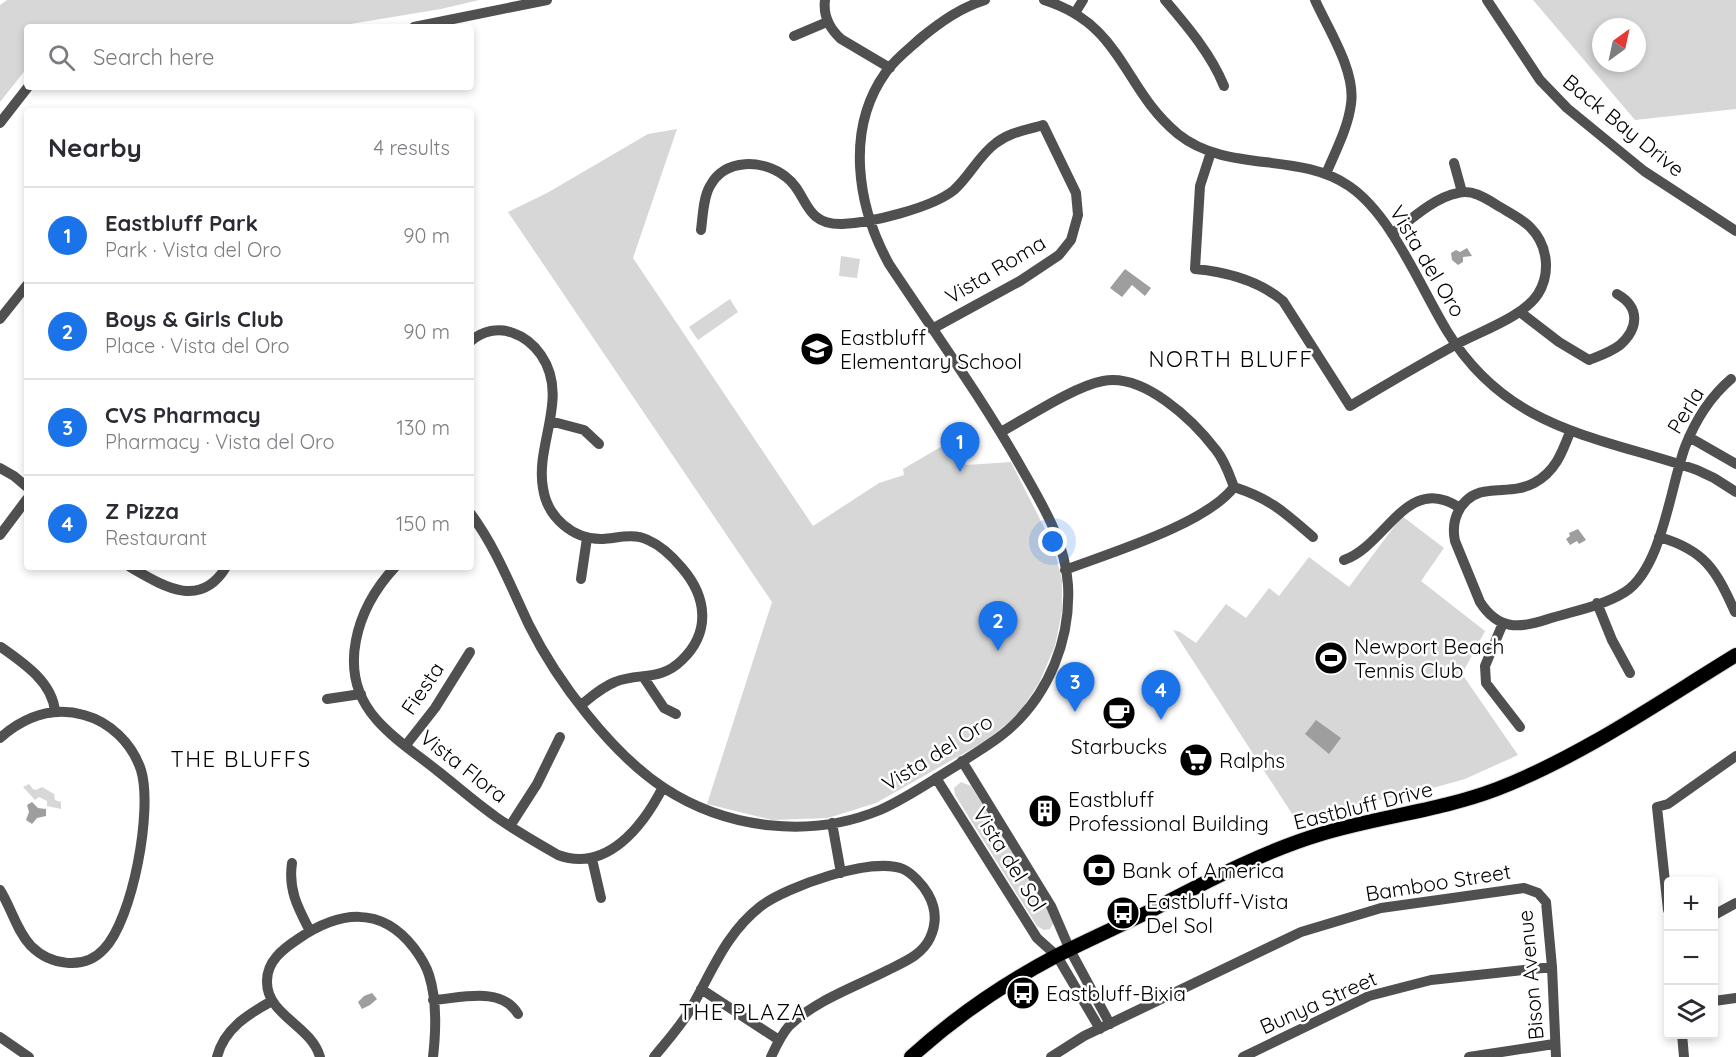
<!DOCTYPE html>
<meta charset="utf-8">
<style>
:root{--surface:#fff;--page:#f7f7f7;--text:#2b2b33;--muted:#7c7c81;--line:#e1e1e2;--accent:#1a73e8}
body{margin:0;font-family:Quicksand,sans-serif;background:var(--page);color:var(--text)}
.controls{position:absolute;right:18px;bottom:18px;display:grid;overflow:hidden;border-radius:6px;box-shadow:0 3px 9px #0003}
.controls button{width:54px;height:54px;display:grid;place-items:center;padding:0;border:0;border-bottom:2px solid var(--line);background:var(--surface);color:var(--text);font:30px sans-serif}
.compass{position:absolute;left:1592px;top:18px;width:54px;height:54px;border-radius:50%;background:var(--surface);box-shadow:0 3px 9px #0003;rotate:33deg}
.you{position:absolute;left:1053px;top:542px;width:21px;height:21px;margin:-15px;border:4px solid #fff;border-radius:50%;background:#1a73e8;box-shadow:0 0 0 9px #1a73e833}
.badge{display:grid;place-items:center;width:39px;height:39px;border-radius:50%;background:var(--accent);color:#fff;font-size:20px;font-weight:700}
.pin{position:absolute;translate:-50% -50px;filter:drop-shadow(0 2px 3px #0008)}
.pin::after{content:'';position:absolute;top:32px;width:21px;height:18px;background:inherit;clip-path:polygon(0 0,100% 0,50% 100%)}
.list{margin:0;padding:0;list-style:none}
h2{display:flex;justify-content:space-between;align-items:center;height:78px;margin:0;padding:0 24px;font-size:26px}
h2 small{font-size:20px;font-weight:400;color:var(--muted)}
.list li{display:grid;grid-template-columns:39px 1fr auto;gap:18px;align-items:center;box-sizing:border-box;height:96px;padding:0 24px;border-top:2px solid var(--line)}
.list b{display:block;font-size:22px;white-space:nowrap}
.list p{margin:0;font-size:20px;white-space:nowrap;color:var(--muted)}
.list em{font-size:20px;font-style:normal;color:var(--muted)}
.icon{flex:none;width:33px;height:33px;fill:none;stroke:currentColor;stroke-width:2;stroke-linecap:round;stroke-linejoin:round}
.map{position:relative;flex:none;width:1736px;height:1057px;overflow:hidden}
.search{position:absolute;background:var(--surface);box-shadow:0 3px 9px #0003;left:24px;top:24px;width:450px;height:66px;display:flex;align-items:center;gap:15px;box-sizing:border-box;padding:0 21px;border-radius:6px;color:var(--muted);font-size:22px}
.panel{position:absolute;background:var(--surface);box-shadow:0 3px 9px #0003;left:24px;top:108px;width:450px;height:462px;border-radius:6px}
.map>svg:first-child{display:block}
.green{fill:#d7d7d7;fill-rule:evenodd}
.water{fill:#9e9e9e}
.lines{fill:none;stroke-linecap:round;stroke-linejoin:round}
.major-casing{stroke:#dbdbdb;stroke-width:16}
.minor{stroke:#505050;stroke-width:10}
.major{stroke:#000;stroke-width:14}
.labels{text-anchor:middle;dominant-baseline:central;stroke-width:5;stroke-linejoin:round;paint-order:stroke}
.street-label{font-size:21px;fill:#000;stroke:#fff}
.poi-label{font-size:21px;fill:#000;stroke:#fff;text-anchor:start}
.neighbourhood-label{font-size:22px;letter-spacing:1.5px;fill:#000;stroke:#fff}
</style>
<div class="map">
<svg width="1736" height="1057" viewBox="0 0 1736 1057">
<rect width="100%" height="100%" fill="#fff"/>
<path class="green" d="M7,0H479L441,9L332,27H27V68L0,102V5Z
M1533,0H1736V109L1635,120ZM1601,27H1637V63H1601Z
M677,129L633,258L813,526L879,483L904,475L903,469L951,441L966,465L1011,462L1053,545L1062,580V611L1055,646L1039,683L1018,715L984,742L876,803L828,818L772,820L707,804L772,602L508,212L547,193L648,134Z
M841,256L860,259L857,278L839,276Z
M730,299L738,312L698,340L689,327Z
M1402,516L1444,548L1421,581L1485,631L1462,674L1518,755L1465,779L1411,794L1353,805L1296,820L1173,630L1180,632L1196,643L1226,604L1246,618L1269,588L1279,596L1309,557L1349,587Z
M961,782L971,786L1052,916L1053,924L1050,929L1044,930L1037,926L955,795L954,788Z
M29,784L33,789L36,790L42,787L54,794L55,800L61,802V809L47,806V801L39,797L35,800L23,787Z"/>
<path class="water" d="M1467,248L1472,256L1463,257V262L1458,265L1452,260L1451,253L1456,250L1460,252Z
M1125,269L1151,288L1145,296L1132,285L1122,297L1110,288Z
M1578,529L1586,540L1579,544L1577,541L1570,545L1566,539L1570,536L1569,533Z
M1316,720L1341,738L1329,754L1305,734Z
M32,802L38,808L46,809V816L37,818L32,824L26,820L29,812L27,805Z
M372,993L377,999L370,1005L362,1009L358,1002L364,996Z"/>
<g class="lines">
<defs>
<path id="major" d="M911,1057C955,1017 1003,984 1056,956C1086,941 1117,927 1148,912C1204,883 1261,852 1321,834C1380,816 1439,811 1497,789C1582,756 1659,702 1736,655"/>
</defs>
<use href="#major" class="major-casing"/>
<path class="minor" d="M825,0C823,16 829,28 841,39L890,68
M1044,0C1124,25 1122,88 1178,134C1228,174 1298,151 1349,186C1392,215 1420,287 1447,331C1508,431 1598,436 1697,470L1714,478L1736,492
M1165,0C1187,26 1211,54 1224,86
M1315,0C1328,29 1356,71 1351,104C1348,128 1335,152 1326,174
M1487,0L1540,80L1567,108L1644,171L1736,231
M1075,13L1083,0
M414,27L547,0
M794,36L827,22
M0,123L28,87
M1211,152L1200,186L1195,269C1227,272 1258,280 1283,301L1350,406C1385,385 1421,364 1457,344C1481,331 1523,317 1538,294C1551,273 1548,245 1530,227C1522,219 1510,213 1500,207C1487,199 1473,189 1458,193C1435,197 1410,220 1392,234
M1454,163L1462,192
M701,230C703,216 703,198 710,186C725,158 763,159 786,177C808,193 803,225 842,224C870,223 932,208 954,190C970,176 979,155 996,143C1010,132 1027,130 1043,125L1076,193L1078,215L1071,240L1059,255L1020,281L932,329
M1520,312L1559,342L1589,360C1599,356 1611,352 1620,345C1639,328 1640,307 1617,294
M0,319L27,285
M471,341C482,331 499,327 513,333C525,337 534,345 541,355C570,397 535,444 543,488C547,517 573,540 603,539C618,538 633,533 648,540C662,546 672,556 682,568C707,597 711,632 682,660C660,682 639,672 615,682C602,687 591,697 581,705
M550,421L584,430L599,444
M1001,432C1028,417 1075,386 1103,381C1144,373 1193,420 1216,450C1225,461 1229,474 1234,487C1206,524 1110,553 1065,570
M1570,432C1562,453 1555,472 1534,483C1519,491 1505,489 1489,491C1463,493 1450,517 1455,541L1480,602C1498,630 1519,629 1548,619C1573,611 1603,606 1625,592C1662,568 1670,488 1685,447C1695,421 1710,397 1731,379
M1689,437L1736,464
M0,468L14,476L27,487
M1234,487C1271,499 1284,512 1313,537
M471,514C496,548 511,587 529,625C557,681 611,753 664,788C727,829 810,839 880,810C907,798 931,781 956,766C973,754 992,744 1008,730C1049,694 1071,639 1068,585C1065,541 1043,506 1022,469C982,398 934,332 889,264C857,206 845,129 886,72C896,58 910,48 922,37C942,21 960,8 985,0
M0,535L27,499
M1659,537C1705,550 1716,570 1735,612
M1344,560C1387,545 1407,472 1460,508
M130,567C163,586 200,610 226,567
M395,567C357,608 335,672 376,719C393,739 418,755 439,772C458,787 476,803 496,817C516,831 537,843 558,855C607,873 643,826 663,787
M581,579L587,538
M1597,603L1612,640L1630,673
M1503,623L1485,666L1486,683L1520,727
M1,647C24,663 53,683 55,712
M644,678L664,708L676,714
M327,699L361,694
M0,738C24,717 52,706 84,715C110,722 132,743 141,770C153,809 133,919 104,949C84,971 50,965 31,946C16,930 11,907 0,890
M406,745L435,708L470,652
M962,761L1051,906L1070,950L1110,1024
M936,778L1037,938L1057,956L1100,1029
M832,823L841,873
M510,826L537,784L560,737
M592,859L601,898
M292,863C288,890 298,908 310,931
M1668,910L1657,807L1668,804L1736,756
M1714,915L1736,903
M701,989L779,1040
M433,1000C462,998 501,986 518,1014
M1714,1001L1736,998
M1682,1034L1684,1057
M0,1037L29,1057
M217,1057C224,1029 248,1014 272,1001
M320,1057C311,1025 266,1015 267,981C267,961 283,949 298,939C339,911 381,905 414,948C420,956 426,965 429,975C437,1000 436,1031 433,1057
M654,1057C666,1042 680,1027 690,1010C712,972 725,934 761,906C786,887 872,856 903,869C912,873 923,885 928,894C936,908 937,923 930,938C922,955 904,962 888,970C855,987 816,1000 789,1026C781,1035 776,1046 771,1057
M1051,1057L1084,1036L1301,932L1381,908L1524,888L1538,893L1546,902L1552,967L1556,1057
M1243,1057L1369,996L1431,980L1552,967
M1469,1057L1554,1044"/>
<use href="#major" class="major"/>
</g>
<defs>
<symbol id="school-disc" viewBox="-11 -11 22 22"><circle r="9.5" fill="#000" stroke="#fff"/><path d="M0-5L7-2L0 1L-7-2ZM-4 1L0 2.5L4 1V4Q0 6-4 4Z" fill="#fff"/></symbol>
<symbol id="stadium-disc" viewBox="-11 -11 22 22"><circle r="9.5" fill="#000" stroke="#fff"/><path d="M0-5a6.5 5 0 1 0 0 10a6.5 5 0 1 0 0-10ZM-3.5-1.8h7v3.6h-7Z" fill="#fff"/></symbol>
<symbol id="cafe-disc" viewBox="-11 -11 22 22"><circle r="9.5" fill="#000" stroke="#fff"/><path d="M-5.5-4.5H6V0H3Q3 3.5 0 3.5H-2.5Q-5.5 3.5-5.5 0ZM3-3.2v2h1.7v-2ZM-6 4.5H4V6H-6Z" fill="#fff"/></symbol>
<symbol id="supermarket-disc" viewBox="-11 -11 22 22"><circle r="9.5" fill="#000" stroke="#fff"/><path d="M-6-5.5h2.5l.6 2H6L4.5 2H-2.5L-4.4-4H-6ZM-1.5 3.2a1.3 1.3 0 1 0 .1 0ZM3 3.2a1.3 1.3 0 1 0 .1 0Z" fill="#fff"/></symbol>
<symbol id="building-disc" viewBox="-11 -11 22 22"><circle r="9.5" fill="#000" stroke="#fff"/><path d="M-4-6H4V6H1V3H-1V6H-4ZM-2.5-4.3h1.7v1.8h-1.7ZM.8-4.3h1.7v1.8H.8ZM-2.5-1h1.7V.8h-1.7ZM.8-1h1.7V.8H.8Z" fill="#fff"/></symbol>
<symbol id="bank-disc" viewBox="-11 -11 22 22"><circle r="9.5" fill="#000" stroke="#fff"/><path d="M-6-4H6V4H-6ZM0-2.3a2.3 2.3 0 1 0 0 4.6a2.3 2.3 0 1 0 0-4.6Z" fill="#fff"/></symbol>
<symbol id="bus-disc" viewBox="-11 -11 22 22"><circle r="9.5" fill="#000" stroke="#fff"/><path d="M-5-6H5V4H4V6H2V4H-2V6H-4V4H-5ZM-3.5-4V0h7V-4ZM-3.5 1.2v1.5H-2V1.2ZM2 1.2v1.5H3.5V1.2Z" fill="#fff"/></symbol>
</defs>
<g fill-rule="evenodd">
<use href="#school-disc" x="798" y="330" width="38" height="38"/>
<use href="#stadium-disc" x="1312" y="639" width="38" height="38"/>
<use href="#cafe-disc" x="1100" y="694" width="38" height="38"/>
<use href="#supermarket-disc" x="1177" y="741" width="38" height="38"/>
<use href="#building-disc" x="1026" y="792" width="38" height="38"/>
<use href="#bank-disc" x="1080" y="851" width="38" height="38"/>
<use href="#bus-disc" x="1104" y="894" width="38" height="38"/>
<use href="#bus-disc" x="1004" y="974" width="38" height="38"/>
</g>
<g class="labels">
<g class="street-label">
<text transform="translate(1624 125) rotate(39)">Back Bay Drive</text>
<text transform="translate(1428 261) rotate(59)">Vista del Oro</text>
<text transform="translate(995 269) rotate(-31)">Vista Roma</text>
<text transform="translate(1685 410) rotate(-59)">Perla</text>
<text transform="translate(422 688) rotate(-56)">Fiesta</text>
<text transform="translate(937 752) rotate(-32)">Vista del Oro</text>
<text transform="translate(464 766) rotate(38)">Vista Flora</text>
<text transform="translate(1363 805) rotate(-14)">Eastbluff Drive</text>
<text transform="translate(1010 859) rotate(58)">Vista del Sol</text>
<text transform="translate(1438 882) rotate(-9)">Bamboo Street</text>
<text transform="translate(1530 975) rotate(-95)">Bison Avenue</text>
<text transform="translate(1318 1002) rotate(-24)">Bunya Street</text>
</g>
<g class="poi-label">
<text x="840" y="337">Eastbluff<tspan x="840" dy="24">Elementary School</tspan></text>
<text x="1354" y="646">Newport Beach<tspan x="1354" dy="24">Tennis Club</tspan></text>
<text x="1119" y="746" text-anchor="middle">Starbucks</text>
<text x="1219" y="760">Ralphs</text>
<text x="1068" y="799">Eastbluff<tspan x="1068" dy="24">Professional Building</tspan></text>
<text x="1122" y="870">Bank of America</text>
<text x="1146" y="901">Eastbluff-Vista<tspan x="1146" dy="24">Del Sol</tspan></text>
<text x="1046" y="993">Eastbluff-Bixia</text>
</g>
<g class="neighbourhood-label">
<text x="1231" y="359">NORTH BLUFF</text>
<text x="241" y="759">THE BLUFFS</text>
<text x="743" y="1012">THE PLAZA</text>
</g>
</g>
</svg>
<div class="controls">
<button>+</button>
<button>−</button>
<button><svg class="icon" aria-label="layers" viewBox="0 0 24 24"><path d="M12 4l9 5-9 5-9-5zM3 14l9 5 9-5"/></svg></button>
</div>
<svg class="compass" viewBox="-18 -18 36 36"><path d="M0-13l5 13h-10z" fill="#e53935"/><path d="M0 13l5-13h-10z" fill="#7c7c81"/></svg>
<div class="you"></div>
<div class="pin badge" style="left:960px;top:472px">1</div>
<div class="pin badge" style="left:998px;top:651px">2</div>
<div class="pin badge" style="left:1075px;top:712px">3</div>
<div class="pin badge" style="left:1161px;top:720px">4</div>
<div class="search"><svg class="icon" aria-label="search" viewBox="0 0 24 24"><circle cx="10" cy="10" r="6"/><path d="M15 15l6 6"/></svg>Search here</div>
<section class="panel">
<h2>Nearby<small>4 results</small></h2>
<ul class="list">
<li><span class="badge">1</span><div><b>Eastbluff Park</b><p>Park · Vista del Oro</p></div><em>90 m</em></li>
<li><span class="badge">2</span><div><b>Boys &amp; Girls Club</b><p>Place · Vista del Oro</p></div><em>90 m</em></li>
<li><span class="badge">3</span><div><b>CVS Pharmacy</b><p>Pharmacy · Vista del Oro</p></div><em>130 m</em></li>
<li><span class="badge">4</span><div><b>Z Pizza</b><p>Restaurant</p></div><em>150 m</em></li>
</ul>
</section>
</div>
